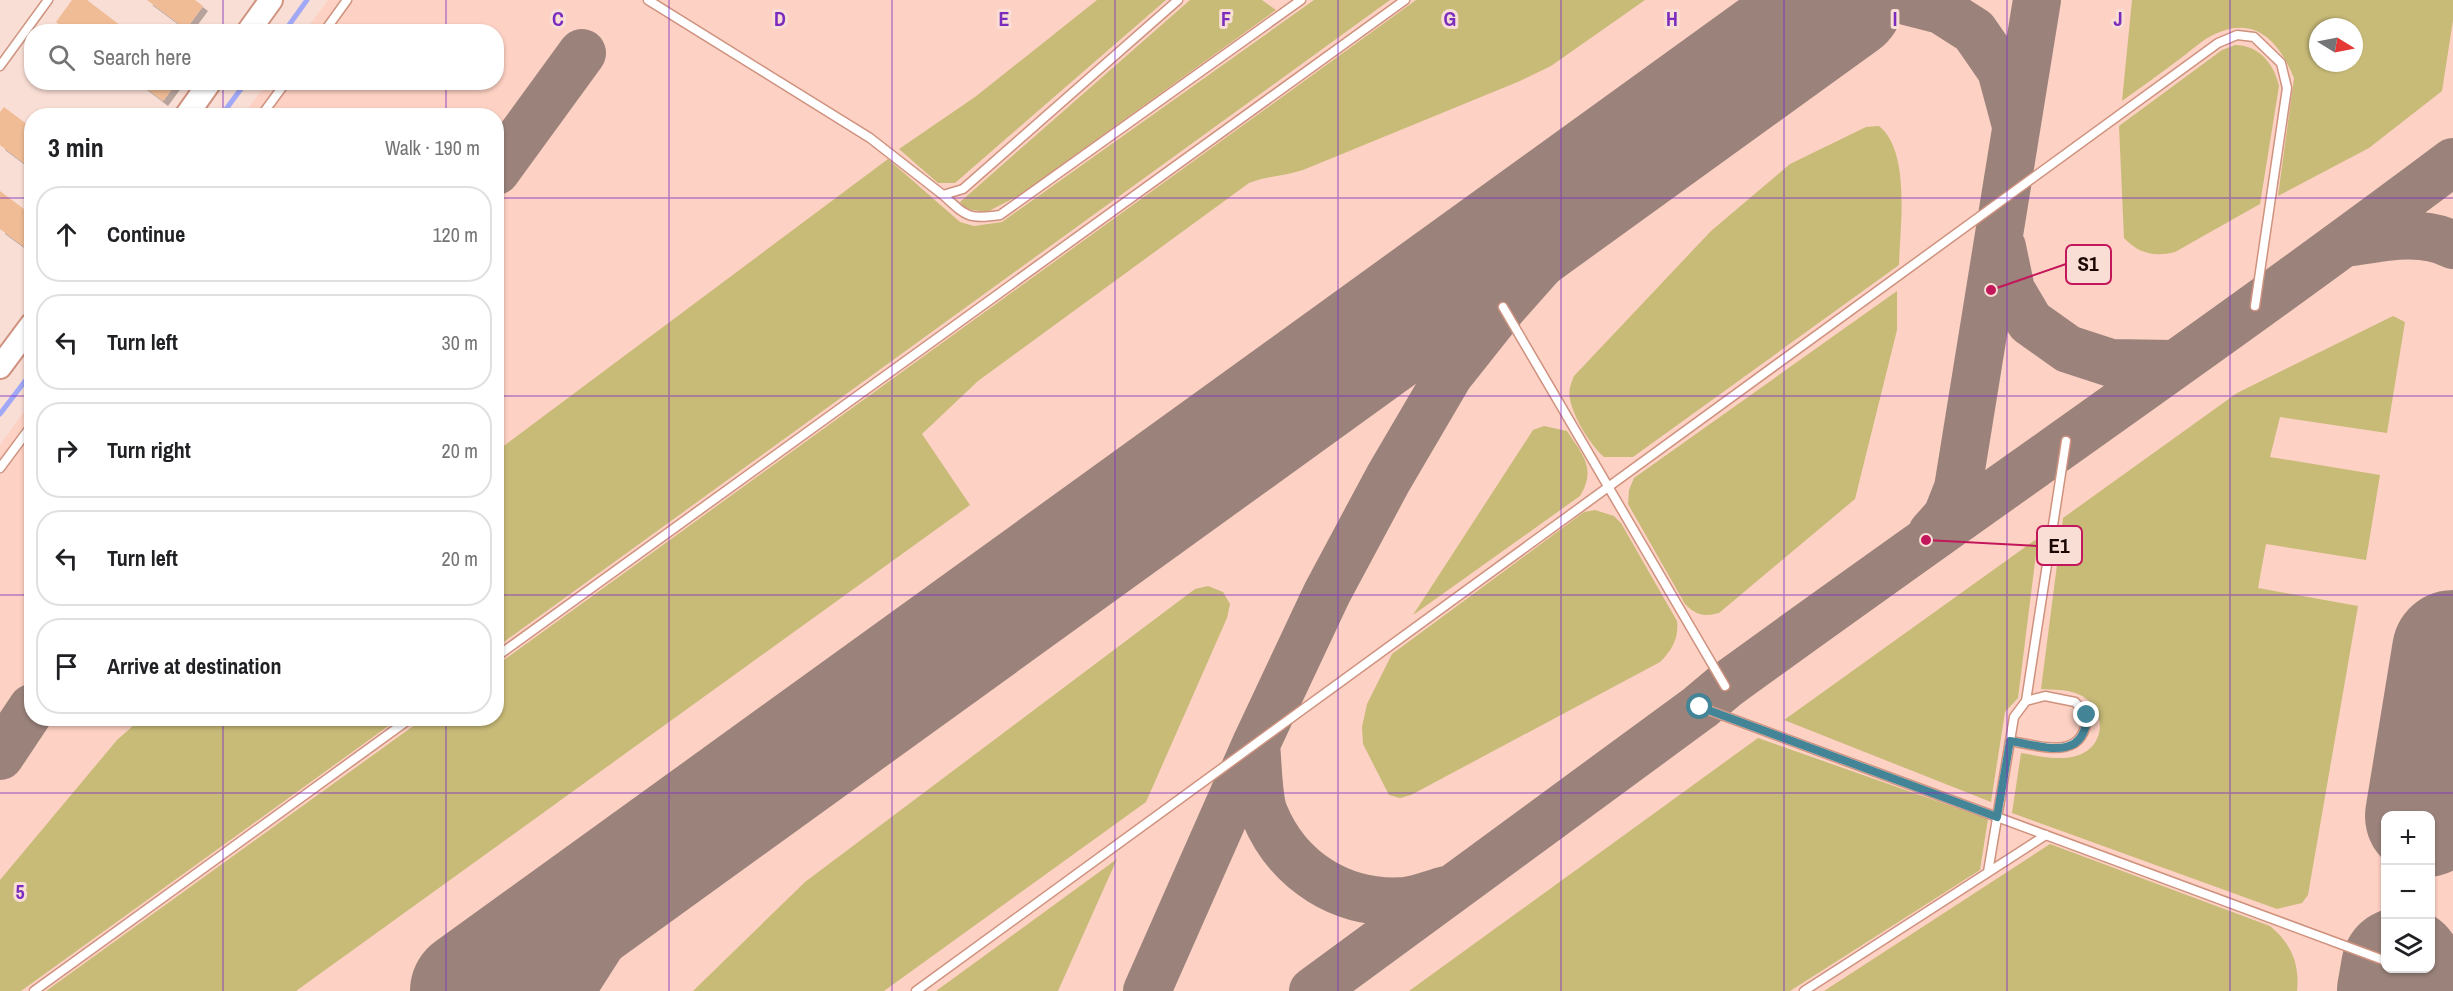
<!DOCTYPE html>
<meta charset="utf-8">
<style>
:root{--surface:#fff;--page:#f2f2f2;--text:#202124;--muted:#757577;--line:#e0e0e0}
body{margin:0;font-family:"Archivo Narrow",sans-serif;background:var(--page);color:var(--text)}
.controls{position:absolute;right:18px;bottom:18px;display:grid;overflow:hidden;border-radius:12px;box-shadow:0 2px 4px #0004}
.controls button{width:54px;height:54px;display:grid;place-items:center;padding:0;border:0;border-bottom:2px solid var(--line);background:var(--surface);color:var(--text);font:30px sans-serif}
.compass{position:absolute;left:2309px;top:18px;width:54px;height:54px;border-radius:50%;background:var(--surface);box-shadow:0 2px 4px #0004;rotate:100deg}
.stop{position:absolute;width:18px;height:18px;margin:-14px;border:4px solid #438496;border-radius:50%;background:#fff}
.stop.end{background:#438496;border-color:#fff;box-shadow:0 2px 6px #0008}
.list{margin:0;padding:0;list-style:none}
h2{display:flex;justify-content:space-between;align-items:center;height:78px;margin:0;padding:0 24px;font-size:26px}
h2 small{font-size:20px;font-weight:400;color:var(--muted)}
.list li{display:grid;grid-template-columns:39px 1fr auto;gap:18px;align-items:center;box-sizing:border-box;height:96px;margin:0 12px 12px;padding:0 12px;border:2px solid var(--line);border-radius:24px}
.list b{display:block;font-size:22px;white-space:nowrap}
.list em{font-size:20px;font-style:normal;color:var(--muted)}
.icon{flex:none;width:33px;height:33px;fill:none;stroke:currentColor;stroke-width:2;stroke-linecap:round;stroke-linejoin:round}
.map{position:relative;flex:none;width:2453px;height:991px;overflow:hidden}
.search{position:absolute;background:var(--surface);box-shadow:0 2px 4px #0004;left:24px;top:24px;width:480px;height:66px;display:flex;align-items:center;gap:15px;box-sizing:border-box;padding:0 21px;border-radius:24px;color:var(--muted);font-size:22px}
.panel{position:absolute;background:var(--surface);box-shadow:0 2px 4px #0004;left:24px;top:108px;width:480px;height:618px;border-radius:24px}
.map>svg:first-child{display:block}
.built{fill:#fdd1c3;fill-rule:evenodd}
.green{fill:#c8bb78;fill-rule:evenodd}
.lines{fill:none;stroke-linecap:round;stroke-linejoin:round}
.stream{stroke:#a1a9f7;stroke-width:5}
.taxiway{stroke:#9b837c;stroke-width:48}
.runway{stroke:#9b837c;stroke-width:122}
.building{fill:#f0bc95;filter:url(#shadow)}
.lane-casing{stroke:#cf927e;stroke-width:11}
.secondary-casing{stroke:#cf927e;stroke-width:26}
.lane{stroke:#fff;stroke-width:8}
.secondary{stroke:#fff;stroke-width:22}
.route{stroke:#438496;stroke-width:8}
.grid{fill:none;stroke:#7b2cbf;stroke-width:1.5;stroke-opacity:0.55}
.grid-label{font-size:20px;text-anchor:middle;font-weight:bold;fill:#7b2cbf;stroke:#f9ded5;stroke-width:6;stroke-linejoin:round;paint-order:stroke}
.leader{fill:none;stroke:#c2185b;stroke-width:2}
.callout-dot{fill:#c2185b;stroke:#f9ded5;stroke-width:2}
.callout{fill:#f9ded5;stroke:#c2185b;stroke-width:2}
.callout-label{font-size:21px;text-anchor:middle;font-weight:bold;fill:#1a0602}
</style>
<div class="map">
<svg width="2453" height="991" viewBox="0 0 2453 991">
<defs>
<filter id="shadow"><feDropShadow dx="5" dy="5" stdDeviation="0" flood-color="#0004"/></filter>
</defs>
<rect width="100%" height="100%" fill="#f9ded5"/>
<path class="built" d="M328,0H2453V991H0V445L31,402L32,718H496V116L243,115L267,83L496,82V32L305,31ZM2318,27H2354V63H2318ZM2386,816H2430V968H2386Z"/>
<path class="green" d="M1097,0H1166L955,183H938L899,149L975,97Z
M1190,0H1262L1276,10L1018,196L987,212L966,209L960,202Z
M1314,0H1390L497,647V451L888,159L960,222L974,226L1002,222Z
M1416,0H1645L1551,66L1520,81L1303,170C1285,176 1266,176 1249,183L978,381L922,434L970,505L296,991H46L423,719L496,718L497,665Z
M2132,0H2453V20L2442,91L2369,148L2278,196L2294,78C2279,42 2256,15 2215,34C2203,39 2192,50 2181,58C2162,72 2142,87 2122,101ZM2318,27H2354V63H2318Z
M2235,45C2259,45 2274,64 2279,86L2260,204L2175,252C2155,257 2139,254 2124,238L2119,126L2222,50Z
M1879,126C1911,152 1900,227 1899,265L1633,457H1604C1591,446 1573,417 1570,399C1568,391 1571,383 1574,376L1711,231L1790,164L1866,127Z
M1897,291V330L1855,499L1719,613C1703,617 1696,615 1685,604L1628,504L1629,490L1634,478Z
M2393,316L2405,322L2387,433L2280,417L2270,457L2380,475L2366,560L2266,544L2258,588L2358,606L2308,895L2302,903L2277,909L2012,813L2021,753C2039,756 2059,761 2076,756C2108,747 2107,706 2078,694C2067,689 2052,690 2041,689L2063,518L2237,393Z
M1544,426L1567,431C1582,454 1597,468 1580,496L1413,615L1533,430Z
M1595,510L1614,516L1621,523L1677,621C1679,638 1672,650 1660,662L1411,795L1400,798L1389,795L1363,744L1362,727L1367,704L1392,654L1584,512Z
M2038,538L2018,698L2005,712L1991,802L1784,720Z
M1208,586L1223,592L1230,604L1227,618L1146,802L884,991H693L805,882L1195,589Z
M142,718L398,719L21,991H0V880L117,740Z
M1758,738L1988,819L1980,870L1790,991H1409Z
M2050,844L2270,926C2291,943 2300,964 2297,991H1824Z
M1117,859L1058,991H936Z"/>
<g class="lines">
<path class="stream" d="M284,32L307,0
M221,116L246,82
M0,414L32,372"/>
<path class="taxiway" d="M1902,0L1941,10L1974,31L2001,70L2015,122
M1835,5L1893,0
M496,171L582,53
M2346,243C2380,238 2421,228 2453,245
M2002,247L2011,290L2030,322L2068,349L2111,363L2174,364
M1932,533L1947,516L1958,488L2037,0
M1256,745C1258,763 1258,798 1264,813C1288,872 1343,906 1406,901C1419,899 1434,893 1446,890
M0,756L32,708
M571,991L658,855
M1147,991L1256,744L1327,593L1388,479L1449,375L1503,307L1550,254L1696,106
M1313,991L1700,707L1725,686C1967,510 2214,341 2453,162"/>
<path class="runway" d="M2426,816L2453,651
M471,991L1843,0
M2398,991L2402,968"/>
</g>
<path class="building" d="M72,0H87L129,32H70L56,22Z
M147,0H195L203,6L186,29Z
M138,82H177L163,101Z
M4,107L32,128V169L0,145V112Z
M0,191L32,215V241L26,248L0,229Z"/>
<g class="lines">
<defs>
<path id="lane" d="M648,0L870,138L943,195L963,189L1178,0
M324,32L347,0
M0,66L48,0
M261,116L286,82
M943,195C966,216 968,220 1000,215L1301,0
M1503,307L1725,686
M0,468L32,425
M496,657L1405,0
M2026,701L2066,441
M1700,707L2386,961
M1988,872L2014,717L2026,701L2045,696L2075,702L2087,715C2085,762 2042,746 2010,741
M34,991L411,718
M916,991L2218,43L2237,35L2254,37L2281,63L2287,88L2255,306
M1804,991L2046,835"/>
<path id="secondary" d="M248,32L271,0
M186,116L210,82
M0,367L32,324"/>
</defs>
<use href="#lane" class="lane-casing"/>
<use href="#secondary" class="secondary-casing"/>
<use href="#lane" class="lane"/>
<use href="#secondary" class="secondary"/>
</g>
<g class="lines">
<path class="route" d="M1700,707L1997,817L2010,741C2042,746 2085,763 2087,715"/>
</g>
<path class="grid" d="M223,0V32M446,0V32M669,0V991M892,0V991M1115,0V991M1338,0V991M1561,0V991M1784,0V991M2007,0V991M2230,0V991M223,82V116M446,82V116M0,198H32M496,198H2453M0,396H32M496,396H2453M0,595H32M496,595H2453M223,718V991M446,718V991M0,793H2453"/>
<g class="grid-label">
<text x="558" y="26">C</text>
<text x="780" y="26">D</text>
<text x="1004" y="26">E</text>
<text x="1226" y="26">F</text>
<text x="1450" y="26">G</text>
<text x="1672" y="26">H</text>
<text x="1895" y="26">I</text>
<text x="2118" y="26">J</text>
<text x="20" y="899">5</text>
</g>
<path class="leader" d="M1991 290L2066 264M1926 540L2037 546"/>
<g class="callout-dot">
<circle cx="1991" cy="290" r="6"/>
<circle cx="1926" cy="540" r="6"/>
</g>
<g class="callout">
<rect x="2066" y="245" width="45" height="39" rx="6"/>
<rect x="2037" y="526" width="45" height="39" rx="6"/>
</g>
<g class="callout-label">
<text x="2088" y="271">S1</text>
<text x="2059" y="553">E1</text>
</g>
</svg>
<div class="controls">
<button>+</button>
<button>−</button>
<button><svg class="icon" aria-label="layers" viewBox="0 0 24 24"><path d="M12 4l9 5-9 5-9-5zM3 14l9 5 9-5"/></svg></button>
</div>
<svg class="compass" viewBox="-18 -18 36 36"><path d="M0-13l5 13h-10z" fill="#e53935"/><path d="M0 13l5-13h-10z" fill="#757577"/></svg>
<div class="stop" style="left:1700px;top:707px"></div>
<div class="stop end" style="left:2087px;top:715px"></div>
<div class="search"><svg class="icon" aria-label="search" viewBox="0 0 24 24"><circle cx="10" cy="10" r="6"/><path d="M15 15l6 6"/></svg>Search here</div>
<section class="panel">
<h2>3 min<small>Walk · 190 m</small></h2>
<ul class="list">
<li><svg class="icon" aria-label="ahead" viewBox="0 0 24 24"><path d="M12 20V5M6 11l6-6 6 6"/></svg><div><b>Continue</b></div><em>120 m</em></li>
<li><svg class="icon" aria-label="left" viewBox="0 0 24 24"><path d="M17 20v-9H6M10 6l-5 5 5 5"/></svg><div><b>Turn left</b></div><em>30 m</em></li>
<li><svg class="icon" aria-label="right" viewBox="0 0 24 24"><path d="M7 20v-9h11M14 6l5 5-5 5"/></svg><div><b>Turn right</b></div><em>20 m</em></li>
<li><svg class="icon" aria-label="left" viewBox="0 0 24 24"><path d="M17 20v-9H6M10 6l-5 5 5 5"/></svg><div><b>Turn left</b></div><em>20 m</em></li>
<li><svg class="icon" aria-label="arrive" viewBox="0 0 24 24"><path d="M6 21V4h12l-3 4 3 4H6"/></svg><div><b>Arrive at destination</b></div></li>
</ul>
</section>
</div>
